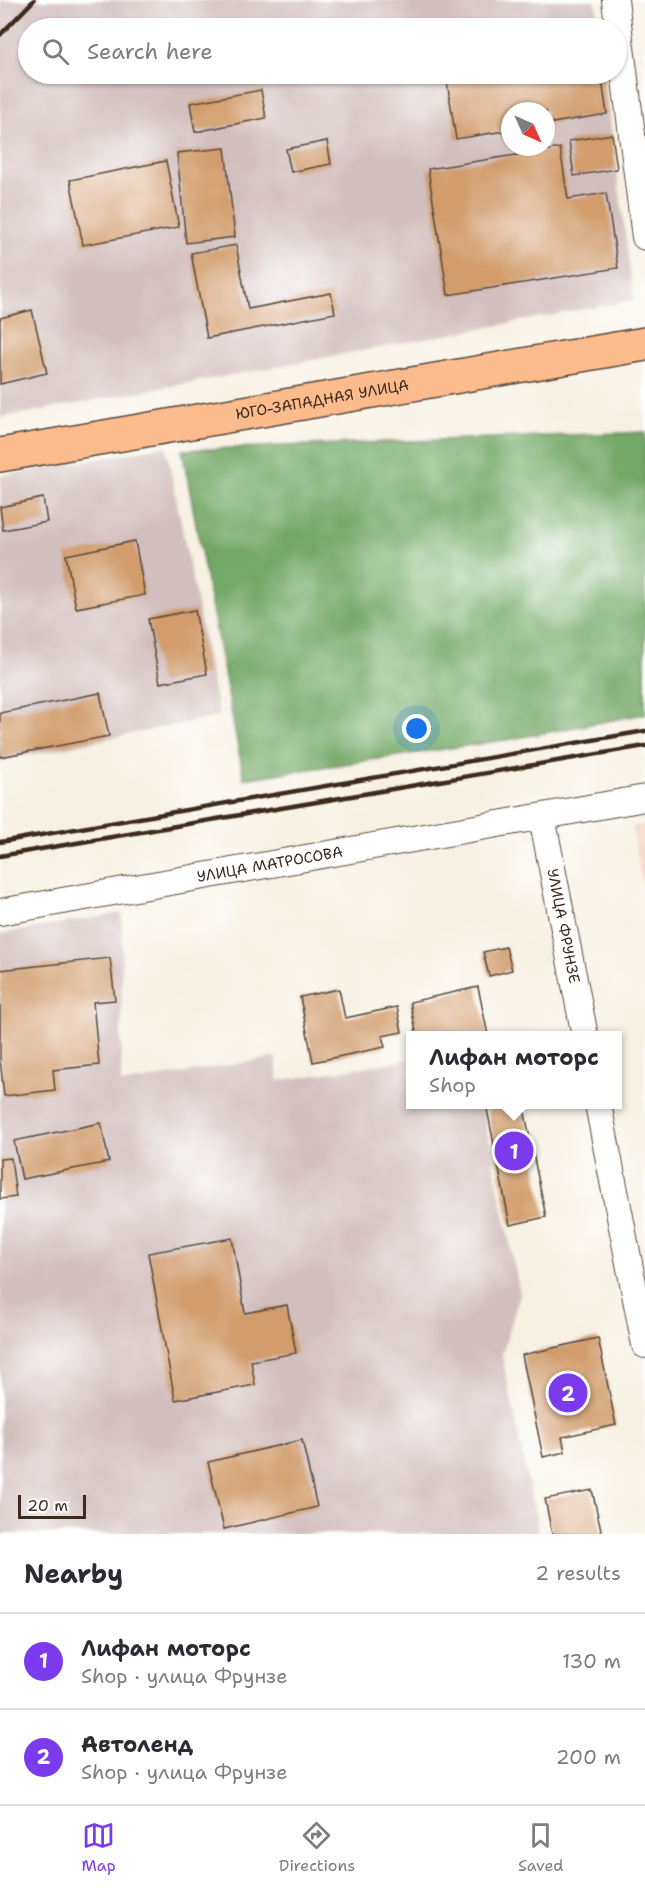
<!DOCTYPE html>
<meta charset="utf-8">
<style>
:root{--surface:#fff;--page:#f2f2f3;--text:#2b2b33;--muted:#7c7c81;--line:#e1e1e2;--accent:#7c3aed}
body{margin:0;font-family:"Shantell Sans",sans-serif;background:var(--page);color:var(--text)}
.compass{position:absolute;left:501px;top:102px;width:54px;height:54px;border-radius:50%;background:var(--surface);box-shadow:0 2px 4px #0004;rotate:135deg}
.scale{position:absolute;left:18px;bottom:15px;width:68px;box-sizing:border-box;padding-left:6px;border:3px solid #3b2a1e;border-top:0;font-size:16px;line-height:21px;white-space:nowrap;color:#3b2a1e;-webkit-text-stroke:4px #fff;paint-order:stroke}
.you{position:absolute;left:417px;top:729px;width:21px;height:21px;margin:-15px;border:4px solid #fff;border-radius:50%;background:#1a73e8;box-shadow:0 0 0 9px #1a73e833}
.badge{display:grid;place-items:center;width:39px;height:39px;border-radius:50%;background:var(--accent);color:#fff;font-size:20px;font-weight:700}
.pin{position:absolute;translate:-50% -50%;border:3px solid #fff;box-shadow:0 2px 6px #0006}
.popup{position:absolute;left:406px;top:1031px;width:216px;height:78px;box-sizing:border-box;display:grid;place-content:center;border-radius:0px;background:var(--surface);filter:drop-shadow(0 2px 4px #0005);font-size:20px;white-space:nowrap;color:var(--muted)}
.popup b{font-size:22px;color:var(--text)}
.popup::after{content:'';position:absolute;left:50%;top:100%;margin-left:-12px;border:12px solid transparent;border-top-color:var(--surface)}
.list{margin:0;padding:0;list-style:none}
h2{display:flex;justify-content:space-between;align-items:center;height:78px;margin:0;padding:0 24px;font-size:26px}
h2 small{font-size:20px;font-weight:400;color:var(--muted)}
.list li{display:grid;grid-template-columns:39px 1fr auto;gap:18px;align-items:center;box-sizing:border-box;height:96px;padding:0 24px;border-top:2px solid var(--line)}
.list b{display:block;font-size:22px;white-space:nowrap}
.list p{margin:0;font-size:20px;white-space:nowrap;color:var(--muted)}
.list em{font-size:20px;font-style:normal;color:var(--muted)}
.icon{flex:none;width:33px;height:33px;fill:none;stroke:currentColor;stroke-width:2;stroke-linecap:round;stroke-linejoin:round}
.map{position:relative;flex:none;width:645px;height:1534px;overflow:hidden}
.search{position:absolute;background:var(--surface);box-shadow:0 2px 4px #0004;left:18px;right:18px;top:18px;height:66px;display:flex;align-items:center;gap:15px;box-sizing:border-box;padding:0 21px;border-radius:33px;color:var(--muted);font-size:22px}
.sheet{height:270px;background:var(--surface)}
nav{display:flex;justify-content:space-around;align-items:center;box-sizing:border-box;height:84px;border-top:2px solid var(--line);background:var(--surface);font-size:16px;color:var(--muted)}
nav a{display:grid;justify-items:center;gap:3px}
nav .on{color:var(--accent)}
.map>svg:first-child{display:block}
.built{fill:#f5d2c2}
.industrial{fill:#d1bfbd;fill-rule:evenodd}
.forest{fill:#73a966;stroke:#576a42;stroke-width:1.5}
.building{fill:#d29c6c}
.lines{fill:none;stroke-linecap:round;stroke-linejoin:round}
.minor-casing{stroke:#57483c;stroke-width:28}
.major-casing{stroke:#57483c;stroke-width:36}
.minor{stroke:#fff;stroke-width:26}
.major{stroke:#fbbb8d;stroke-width:33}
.rail{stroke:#3b2a1e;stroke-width:4.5}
.labels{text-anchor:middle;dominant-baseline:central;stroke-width:4.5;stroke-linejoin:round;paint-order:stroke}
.street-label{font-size:15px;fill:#3b2a1e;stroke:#fff}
</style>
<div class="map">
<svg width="645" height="1534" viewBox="0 0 645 1534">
<rect width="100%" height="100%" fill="#fff"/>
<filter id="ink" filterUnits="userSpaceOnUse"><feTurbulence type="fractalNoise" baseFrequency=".0167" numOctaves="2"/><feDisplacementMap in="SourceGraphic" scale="12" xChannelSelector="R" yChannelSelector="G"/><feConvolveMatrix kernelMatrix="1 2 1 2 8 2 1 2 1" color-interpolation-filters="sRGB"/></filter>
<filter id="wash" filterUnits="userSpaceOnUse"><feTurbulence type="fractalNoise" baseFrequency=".008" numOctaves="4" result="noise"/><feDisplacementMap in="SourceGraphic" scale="24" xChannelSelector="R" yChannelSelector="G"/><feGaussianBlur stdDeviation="1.35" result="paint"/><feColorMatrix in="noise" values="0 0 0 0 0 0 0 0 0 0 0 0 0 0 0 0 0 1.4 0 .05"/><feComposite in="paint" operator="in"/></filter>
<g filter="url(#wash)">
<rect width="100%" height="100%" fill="#f7f1e3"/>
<path class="built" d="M645,824V892H644L632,827Z"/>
<path class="industrial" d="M0,0H595L599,28H28V74H604L634,300L0,418ZM510,111H546V147H510Z
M166,446L219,716L0,761V476Z
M122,913L121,1084L276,1057L278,1081L410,1059V1104L482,1105L520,1294L502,1355L539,1534H0V934Z"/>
<path class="forest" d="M645,432V714L512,739L244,779L182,450Z"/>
<g id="blocks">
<path class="building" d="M457,74H601L607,114L546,124V111H510V130L456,139L446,75Z
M261,90L266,118L195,132L190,103Z
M612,134L617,169L574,176L569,141Z
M327,141L331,164L291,172L286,149Z
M225,148L235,237L186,243L177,153Z
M560,148L568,199L606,193L618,268L448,295L428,169Z
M166,161L179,227L83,245L70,180Z
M236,245L248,309L331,293L335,313L207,338L191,253Z
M32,310L47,373L0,384V318Z
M43,498L47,522L3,530L0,507Z
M135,541L145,595L76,608L66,555Z
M195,610L207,674L160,683L148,619Z
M100,693L109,736L0,757V713Z
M506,947L512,970L489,976L483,952Z
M110,958L115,1000L93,1002L99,1065L53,1070L55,1090L4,1096L0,1059V970Z
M478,987L488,1035L417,1036L410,1002Z
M339,989L345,1018L397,1007L402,1032L382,1036L385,1047L313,1062L300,997Z
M486,1104H523L546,1217L510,1225Z
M101,1123L109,1162L22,1179L14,1141Z
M11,1158L16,1197L0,1199V1159Z
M232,1238L245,1313L287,1305L296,1353L251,1361L255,1385L175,1400L148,1253Z
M598,1338L616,1425L562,1437L565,1452L543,1457L522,1355Z
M302,1440L317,1507L224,1529L208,1462Z
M592,1490L602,1534H552L545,1499Z"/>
</g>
</g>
<g filter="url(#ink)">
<use href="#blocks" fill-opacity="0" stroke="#57483c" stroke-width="1.5"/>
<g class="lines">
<defs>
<g id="minor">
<path d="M615,0L645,237"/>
<path id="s1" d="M542,817L585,1036"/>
<path id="s2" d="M0,912L645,798"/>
<path d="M598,1104L645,1345"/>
</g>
<g id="major">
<path id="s3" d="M0,455L645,344"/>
</g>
</defs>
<use href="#minor" class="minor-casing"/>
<use href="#major" class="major-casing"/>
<use href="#minor" class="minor"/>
<use href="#major" class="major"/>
<path class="rail" d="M0,35L34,0
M0,842L645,731
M0,856L645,746"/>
</g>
</g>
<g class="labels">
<g class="street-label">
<text stroke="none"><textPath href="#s3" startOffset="327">ЮГО-ЗАПАДНАЯ УЛИЦА</textPath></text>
<text stroke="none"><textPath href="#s2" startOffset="274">УЛИЦА МАТРОСОВА</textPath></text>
<text stroke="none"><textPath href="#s1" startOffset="111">УЛИЦА ФРУНЗЕ</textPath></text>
</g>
</g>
</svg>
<svg class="compass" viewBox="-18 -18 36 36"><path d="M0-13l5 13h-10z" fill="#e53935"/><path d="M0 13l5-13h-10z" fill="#7c7c81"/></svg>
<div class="scale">20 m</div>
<div class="you"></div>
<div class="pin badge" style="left:514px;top:1151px">1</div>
<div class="popup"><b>Лифан моторс</b>Shop</div>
<div class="pin badge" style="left:568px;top:1393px">2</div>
<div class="search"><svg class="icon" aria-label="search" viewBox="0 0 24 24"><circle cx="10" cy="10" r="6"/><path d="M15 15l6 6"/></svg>Search here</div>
</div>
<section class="sheet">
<h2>Nearby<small>2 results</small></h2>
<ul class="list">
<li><span class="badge">1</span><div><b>Лифан моторс</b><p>Shop · улица Фрунзе</p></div><em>130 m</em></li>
<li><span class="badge">2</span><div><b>Автоленд</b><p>Shop · улица Фрунзе</p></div><em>200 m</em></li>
</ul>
</section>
<nav>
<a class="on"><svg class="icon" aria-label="map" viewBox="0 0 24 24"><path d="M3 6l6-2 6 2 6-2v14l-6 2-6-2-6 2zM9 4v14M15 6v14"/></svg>Map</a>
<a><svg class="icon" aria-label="directions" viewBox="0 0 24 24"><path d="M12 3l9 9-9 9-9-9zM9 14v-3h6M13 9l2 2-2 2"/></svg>Directions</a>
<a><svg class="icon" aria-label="saved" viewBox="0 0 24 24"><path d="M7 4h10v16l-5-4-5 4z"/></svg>Saved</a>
</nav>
